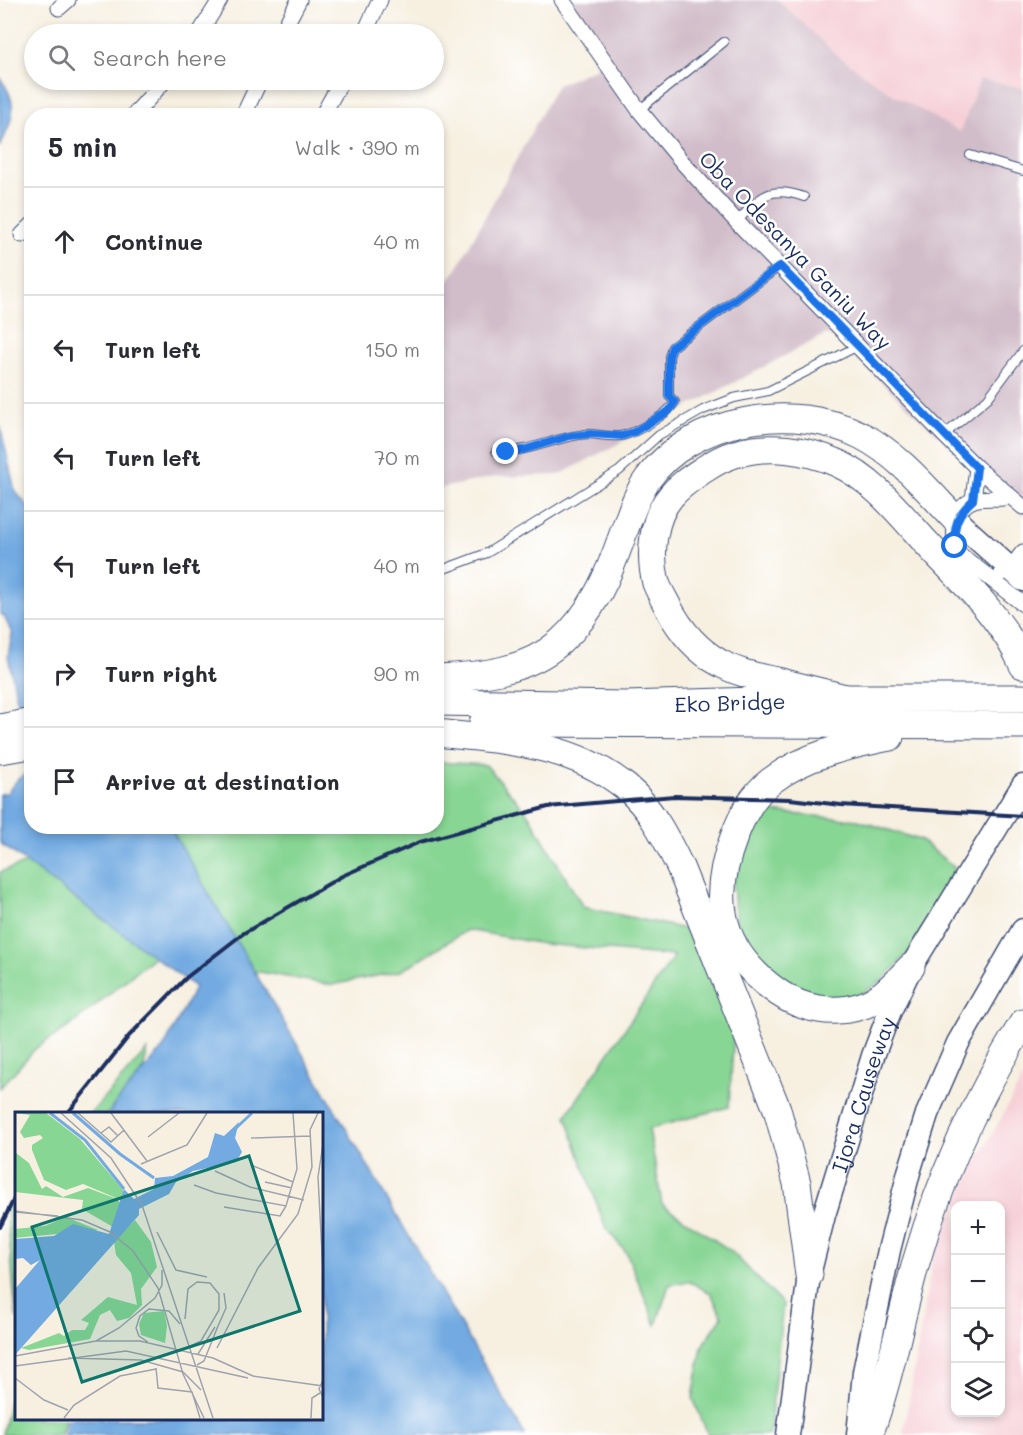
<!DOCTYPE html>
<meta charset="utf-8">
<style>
:root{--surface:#fff;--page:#f2f2f3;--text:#2b2b33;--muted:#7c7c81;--line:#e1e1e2}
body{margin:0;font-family:Mali,sans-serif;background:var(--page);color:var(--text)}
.controls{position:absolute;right:18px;bottom:18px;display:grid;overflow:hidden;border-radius:12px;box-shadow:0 3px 9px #0003}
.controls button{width:54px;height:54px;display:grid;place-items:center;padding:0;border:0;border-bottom:2px solid var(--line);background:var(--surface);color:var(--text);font:30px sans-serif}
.stop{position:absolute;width:18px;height:18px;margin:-14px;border:4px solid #1a73e8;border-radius:50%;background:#fff}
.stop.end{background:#1a73e8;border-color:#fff;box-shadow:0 2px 6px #0008}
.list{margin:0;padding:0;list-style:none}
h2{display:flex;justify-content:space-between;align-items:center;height:78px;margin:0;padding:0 24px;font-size:26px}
h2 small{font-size:20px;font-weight:400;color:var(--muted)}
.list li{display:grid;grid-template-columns:39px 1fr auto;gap:18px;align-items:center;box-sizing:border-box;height:108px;padding:0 24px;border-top:2px solid var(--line)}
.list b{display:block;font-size:22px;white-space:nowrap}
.list em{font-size:20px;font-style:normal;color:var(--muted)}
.icon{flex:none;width:33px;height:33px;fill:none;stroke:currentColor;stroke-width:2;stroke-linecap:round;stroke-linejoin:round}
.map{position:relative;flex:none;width:1023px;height:1435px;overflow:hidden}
.search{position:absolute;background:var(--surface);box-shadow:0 3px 9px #0003;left:24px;top:24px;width:420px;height:66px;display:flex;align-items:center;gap:15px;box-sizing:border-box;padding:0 21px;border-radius:33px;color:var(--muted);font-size:22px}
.panel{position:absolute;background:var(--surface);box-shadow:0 3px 9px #0003;left:24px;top:108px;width:420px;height:726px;border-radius:24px}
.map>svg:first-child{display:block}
.built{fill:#f6cfd7;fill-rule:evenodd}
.industrial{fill:#d1bdc9}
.green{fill:#88d694;stroke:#528279;stroke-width:1.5}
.water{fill:#72aae1;stroke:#466ca0;stroke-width:1.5}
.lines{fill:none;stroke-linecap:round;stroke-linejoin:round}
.service-casing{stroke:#3c4c72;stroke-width:10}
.minor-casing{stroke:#3c4c72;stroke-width:17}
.primary-casing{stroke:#3c4c72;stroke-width:25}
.motorway-casing{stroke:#3c4c72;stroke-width:29}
.service{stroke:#fff;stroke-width:8}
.minor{stroke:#fff;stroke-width:15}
.primary{stroke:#fff;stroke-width:22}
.motorway{stroke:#fff;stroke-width:27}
.rail{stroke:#1b2f5e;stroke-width:4}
.route{stroke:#1a73e8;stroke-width:8}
.labels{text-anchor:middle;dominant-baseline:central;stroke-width:5;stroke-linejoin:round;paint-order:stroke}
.street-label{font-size:21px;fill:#1b2f5e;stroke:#fff}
.inset-river{fill:none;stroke:#72aae1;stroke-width:3}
.inset-road{fill:none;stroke:#9fa3ad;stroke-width:1.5}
.view{fill:#0f766e;fill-opacity:0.15;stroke:#0f766e;stroke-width:3}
.inset-edge{fill:none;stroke:#1b2f5e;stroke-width:3}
</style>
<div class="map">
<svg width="1023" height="1435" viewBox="0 0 1023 1435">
<rect width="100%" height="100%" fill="#fff"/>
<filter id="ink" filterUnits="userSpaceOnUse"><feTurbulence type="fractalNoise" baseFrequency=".0167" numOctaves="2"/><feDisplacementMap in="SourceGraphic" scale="12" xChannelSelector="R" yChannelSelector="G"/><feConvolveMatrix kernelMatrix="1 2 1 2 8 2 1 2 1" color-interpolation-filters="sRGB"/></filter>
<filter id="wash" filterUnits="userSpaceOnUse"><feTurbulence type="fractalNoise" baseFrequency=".008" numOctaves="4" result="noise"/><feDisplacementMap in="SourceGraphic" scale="24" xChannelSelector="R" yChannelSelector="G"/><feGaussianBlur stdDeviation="1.35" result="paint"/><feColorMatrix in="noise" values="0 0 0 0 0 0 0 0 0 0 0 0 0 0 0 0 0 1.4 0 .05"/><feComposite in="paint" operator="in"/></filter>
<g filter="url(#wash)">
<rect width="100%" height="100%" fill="#f7f0e1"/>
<path class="built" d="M778,0H1023V88L980,79L960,133L892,94L836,54Z
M1023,1077V1435H903L933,1255L970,1172L992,1135ZM956,1206H1000V1412H956Z"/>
<path class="industrial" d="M570,0H778L836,54L892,94L960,132L980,79L1023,88V515L841,344L826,334L559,475L494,477L437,489V294L456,270L557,85L597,68Z"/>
<path class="green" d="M437,762L486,765L529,815L583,907L685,929L734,1032L729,1107L649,1129L662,1204L731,1251L783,1304L769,1435H708L693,1398L702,1346L722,1317L711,1293L688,1281L669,1285L656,1325L627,1254L605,1227L566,1116L674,956L543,944L467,930L401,971L332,985L243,969L166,827L436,826Z
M759,811L858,820L920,840L955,868L910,951L883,980L858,996L831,998L792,987L775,979L737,931L733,886L745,838Z
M30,862L161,951L73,1024L36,1048L0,1088V872Z
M148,1049L133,1114H90Z
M16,1198V1318L7,1209Z
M16,1372V1418L65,1419L61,1435H2Z"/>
<path class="water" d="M0,78C20,105 13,118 0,147Z
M0,425L15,491L31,510V767L8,656L12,634L4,616L0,614Z
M31,771L32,826L170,827L525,1435H64L67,1419L321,1418V1114H108L114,1105L164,1047L195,987L0,843V794L7,793L18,779Z"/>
</g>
<g filter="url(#ink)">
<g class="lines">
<defs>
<path id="service" d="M639,110L724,42
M970,155L1023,171
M737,222C760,196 769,185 804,197
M944,435L988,398L1023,351
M496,451C528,454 556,436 588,434C600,434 614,439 625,435C639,431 668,414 675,402L669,396V357L672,347L780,266
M436,572L487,553L619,471L659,435L703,410L734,398L768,391L858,346"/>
<path id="minor" d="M562,0L639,110L684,164L737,222L944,435L977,468L1023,507
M59,8L68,0
M199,34L220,0
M281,34L299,0
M364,34L380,0
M133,116L165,80
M243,116L260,80
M322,116L342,80
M22,235L32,225
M1007,493L1003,498C994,499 983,497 974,500C953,506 951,538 959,554L1023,604
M973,500L977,468
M1002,573L1009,570L1023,552"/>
<g id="primary">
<path d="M956,520L1023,580"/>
<path id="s1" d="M788,1435L809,1275L824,1215L873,1056L890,1011L911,967L1023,785"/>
<path d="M858,1435L864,1372L889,1250L909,1172L927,1114L958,1043L1023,930"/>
</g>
<g id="motorway">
<path d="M436,678C480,676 526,672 560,642C593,613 609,574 623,534C630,516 636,495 647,480C691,417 795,401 862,436C899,455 927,490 956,520"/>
<path d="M846,698C826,693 805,688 785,683C763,678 739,674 720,663C696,650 680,630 668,607C664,599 659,591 656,583C649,556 652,518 671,496C680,485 691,478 703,470C712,464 724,457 735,454C768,444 806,449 837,463C875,480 903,518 931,548C965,584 1003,619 1023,665"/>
<path id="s2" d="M436,702L626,705L846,698H1023"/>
<path d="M483,723L1023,725"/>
<path d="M0,728L32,722"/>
<path d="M436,733C503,740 573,743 627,788C651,808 666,838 680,867L777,1109L797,1183L809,1275"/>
<path d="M890,737C849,745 805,755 771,781C752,795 742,816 734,837C709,901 721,953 779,993C802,1009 833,1015 861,1006C881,1000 897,981 911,967"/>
<path d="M0,750L32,745"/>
<path d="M869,1435C891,1376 900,1318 917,1259C941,1176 977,1097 1023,1023"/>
</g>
</defs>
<use href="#service" class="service-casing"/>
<use href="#minor" class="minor-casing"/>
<use href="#primary" class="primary-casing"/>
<use href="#motorway" class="motorway-casing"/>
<use href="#service" class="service"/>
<use href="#minor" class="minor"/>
<use href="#primary" class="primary"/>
<use href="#motorway" class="motorway"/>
<path class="rail" d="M67,1114L129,1036L187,977L244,933L342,876L420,842L548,807L674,796L790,799L841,805L1023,816
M0,1227L16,1195"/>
</g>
</g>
<g class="lines" filter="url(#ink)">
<path class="route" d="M506,452L523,450L570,436L590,434L622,436L634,432L669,411L675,402L669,396V357L672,347L780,266L977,468L973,500C958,513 953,526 955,546"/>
</g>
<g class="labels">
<g class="street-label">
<text transform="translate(796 250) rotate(46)">Oba Odesanya Ganiu Way</text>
<text stroke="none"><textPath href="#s2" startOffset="294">Eko Bridge</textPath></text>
<text stroke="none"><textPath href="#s1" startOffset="350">Ijora Causeway</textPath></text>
</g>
</g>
<g transform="translate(15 1112)">
<rect width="308" height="308" fill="#f7f0e1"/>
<path d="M0,1H31L65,27L109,79L108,89L68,72L51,78L29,68L17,38V33L28,26L25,23L9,26L5,20L15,3ZM1,41L14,51L27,77L31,74L48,85L73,76L102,87L105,91L98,115L67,97L68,88L0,80ZM51,105L83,118L0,126V117L30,114ZM120,108L136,130L142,155L126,177L127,193L114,206L102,209L95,198L85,203L75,227L14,238L6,236L44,221L49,224L57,218H70L74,211L66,208L93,185L122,193L116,161L101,143L99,129ZM149,199L152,214L150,231L126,223L124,212L129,201Z" fill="#88d694"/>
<path d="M224,10L220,26L227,40L221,50L178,59L161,70L154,82L124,97V103L0,243V177L25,148L16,153L8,146L0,147V127L39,124L58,112L94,122L109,77L119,87L139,77L140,66L158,64L193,45L200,21L209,24Z" fill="#72aae1"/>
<path class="inset-river" d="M35,1L70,28L109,77M58,1L105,42L139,66M220,17L237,1"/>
<path class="inset-road" d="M46,1L96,46L127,93L198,306M63,1L96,30L109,18M96,1L132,49M86,21L94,15L103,24M133,25L164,1M236,26L295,24M308,32L303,65L308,160M126,52L172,33L192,1M200,59L235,75L289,88M250,70L277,76M278,70L282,57L278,1M179,73L201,81L271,94L278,70L236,53M209,95L265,104L271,94M0,99L67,108L95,120L118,139L143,176L168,262L189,306M0,100L43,104M142,120L161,158L192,165M203,214L211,196L209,181M81,229L104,216L140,186L147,173V158M133,230L124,224L121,216L125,204L134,197L154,199L165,212M202,236L243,156L283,102L297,55L295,18L303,1M167,238L186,229L204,198V182L195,171L182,170L173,177L170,207M183,242L200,215M0,244L81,229H125L198,246L238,264L308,274M53,246L126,248L168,260L186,278M182,253L189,249L203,214M0,254L111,239L233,266M141,256L143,276L177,280L185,306M0,266L29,288L53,298M308,268L304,277L308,285M49,306L59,293L105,264L141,257M296,306L297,286L305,281"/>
<path class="view" d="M234,44L285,199L67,270L17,115Z"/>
<rect width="308" height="308" class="inset-edge"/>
</g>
</svg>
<div class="controls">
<button>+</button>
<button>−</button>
<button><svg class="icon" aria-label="locate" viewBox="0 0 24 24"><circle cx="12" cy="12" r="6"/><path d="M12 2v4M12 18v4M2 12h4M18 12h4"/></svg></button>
<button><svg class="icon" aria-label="layers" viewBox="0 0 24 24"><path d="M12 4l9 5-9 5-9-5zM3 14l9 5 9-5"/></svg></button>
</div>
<div class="stop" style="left:955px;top:546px"></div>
<div class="stop end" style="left:506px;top:452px"></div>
<div class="search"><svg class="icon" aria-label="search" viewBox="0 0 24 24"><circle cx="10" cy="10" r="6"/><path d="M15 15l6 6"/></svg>Search here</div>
<section class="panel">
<h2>5 min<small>Walk · 390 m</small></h2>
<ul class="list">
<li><svg class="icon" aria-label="ahead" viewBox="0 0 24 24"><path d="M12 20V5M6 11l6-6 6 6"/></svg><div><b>Continue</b></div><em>40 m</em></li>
<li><svg class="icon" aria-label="left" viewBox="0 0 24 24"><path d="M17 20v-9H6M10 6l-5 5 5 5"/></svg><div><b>Turn left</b></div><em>150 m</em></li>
<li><svg class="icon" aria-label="left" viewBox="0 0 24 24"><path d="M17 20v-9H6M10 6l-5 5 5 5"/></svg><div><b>Turn left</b></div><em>70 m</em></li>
<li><svg class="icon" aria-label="left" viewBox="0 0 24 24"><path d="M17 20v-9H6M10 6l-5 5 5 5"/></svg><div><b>Turn left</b></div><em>40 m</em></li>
<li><svg class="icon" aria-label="right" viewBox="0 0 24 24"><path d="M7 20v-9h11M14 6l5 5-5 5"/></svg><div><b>Turn right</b></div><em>90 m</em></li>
<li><svg class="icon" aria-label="arrive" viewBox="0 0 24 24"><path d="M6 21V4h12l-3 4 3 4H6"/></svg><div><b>Arrive at destination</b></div></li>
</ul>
</section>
</div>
